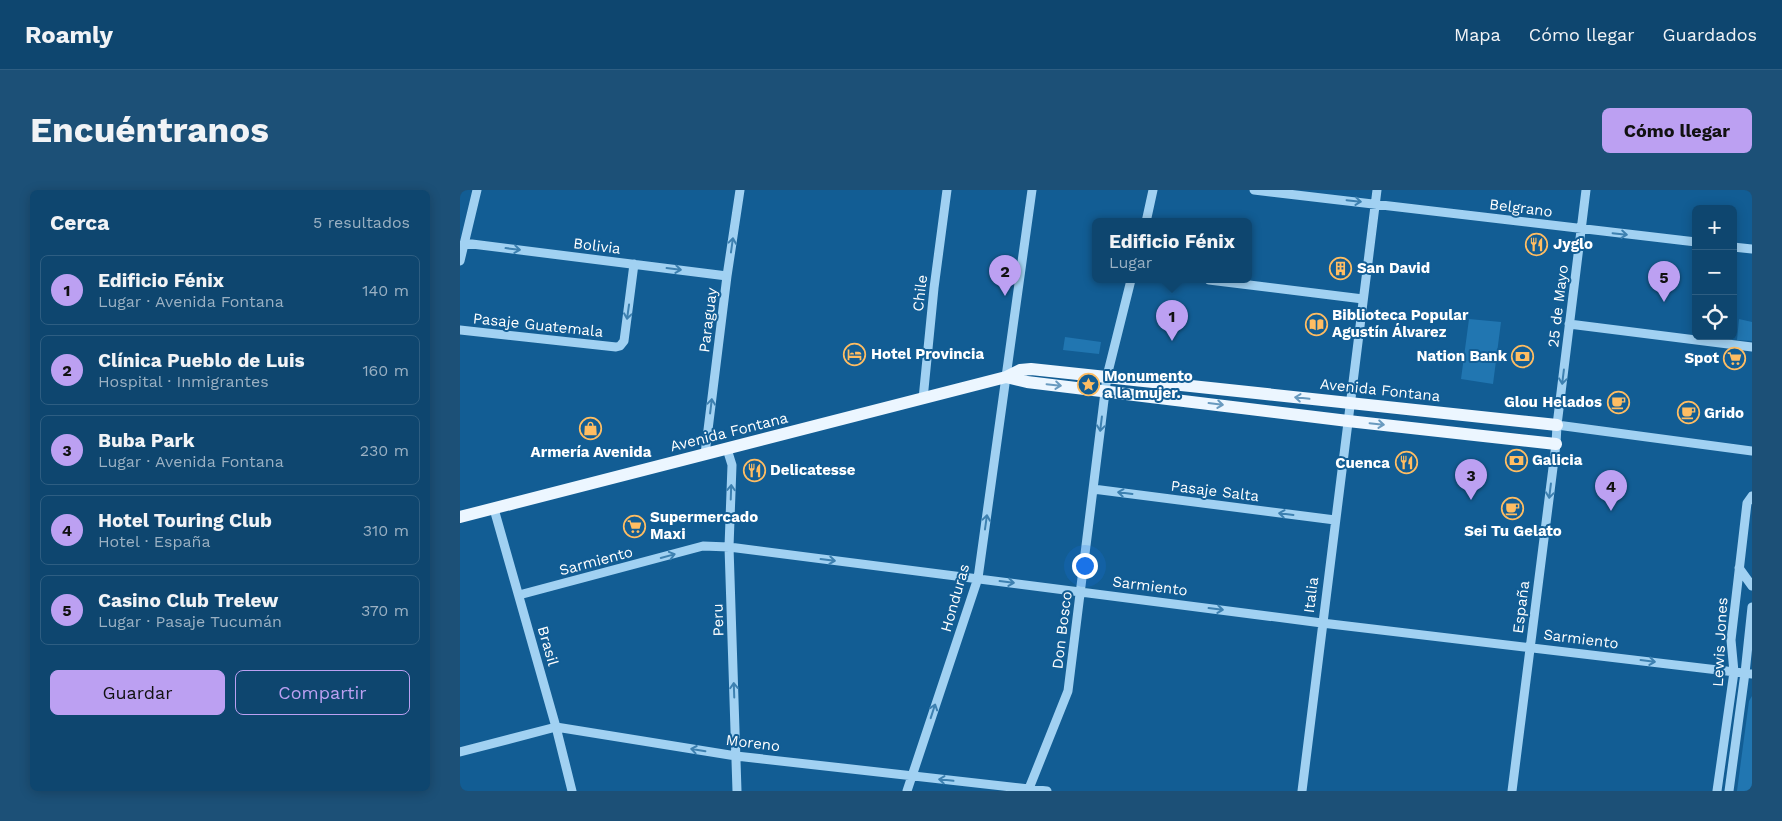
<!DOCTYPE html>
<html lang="es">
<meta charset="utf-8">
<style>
:root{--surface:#0e466f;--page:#1c5077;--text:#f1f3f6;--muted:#9bb1c3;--line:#2e5e82;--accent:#bca0f2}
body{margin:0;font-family:"Work Sans",sans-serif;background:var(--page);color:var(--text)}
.controls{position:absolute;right:15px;top:15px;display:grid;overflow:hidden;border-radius:8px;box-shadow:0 2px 12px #0003}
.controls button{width:45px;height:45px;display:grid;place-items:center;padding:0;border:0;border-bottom:1px solid var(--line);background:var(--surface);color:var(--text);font:25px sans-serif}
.you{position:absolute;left:624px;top:375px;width:18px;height:18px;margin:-12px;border:4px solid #fff;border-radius:50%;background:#1a73e8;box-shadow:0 0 0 8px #1a73e833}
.badge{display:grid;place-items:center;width:32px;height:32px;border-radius:50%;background:var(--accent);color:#111;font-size:16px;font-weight:700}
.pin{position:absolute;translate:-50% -41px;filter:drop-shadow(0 1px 2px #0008)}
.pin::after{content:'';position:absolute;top:26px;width:18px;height:15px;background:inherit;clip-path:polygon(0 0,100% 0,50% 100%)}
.popup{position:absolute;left:632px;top:28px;width:160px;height:65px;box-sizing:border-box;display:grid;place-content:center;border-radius:8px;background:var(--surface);filter:drop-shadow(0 1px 4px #0005);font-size:16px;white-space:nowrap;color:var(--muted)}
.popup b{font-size:19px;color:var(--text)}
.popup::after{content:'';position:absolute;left:50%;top:100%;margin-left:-10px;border:10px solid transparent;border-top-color:var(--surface)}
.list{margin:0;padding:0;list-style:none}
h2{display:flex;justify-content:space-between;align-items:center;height:65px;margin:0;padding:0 20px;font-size:21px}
h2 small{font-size:16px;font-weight:400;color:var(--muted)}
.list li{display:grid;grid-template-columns:32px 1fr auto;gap:15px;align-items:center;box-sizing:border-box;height:70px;margin:0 10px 10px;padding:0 10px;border:1px solid var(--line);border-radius:8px}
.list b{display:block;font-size:19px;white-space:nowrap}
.list p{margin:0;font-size:16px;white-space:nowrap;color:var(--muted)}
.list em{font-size:16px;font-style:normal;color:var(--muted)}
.actions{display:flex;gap:10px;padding:15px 20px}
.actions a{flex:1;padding:11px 0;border:1px solid var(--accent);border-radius:8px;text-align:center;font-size:18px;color:var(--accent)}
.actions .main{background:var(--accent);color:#111}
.icon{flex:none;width:28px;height:28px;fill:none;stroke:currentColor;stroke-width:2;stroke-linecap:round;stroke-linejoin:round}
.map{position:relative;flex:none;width:1292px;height:601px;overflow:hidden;border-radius:8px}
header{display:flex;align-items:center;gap:30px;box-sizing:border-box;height:70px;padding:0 25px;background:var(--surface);border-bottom:1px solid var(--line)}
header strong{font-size:24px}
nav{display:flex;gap:28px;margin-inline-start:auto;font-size:18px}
.intro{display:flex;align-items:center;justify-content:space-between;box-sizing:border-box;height:120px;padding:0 30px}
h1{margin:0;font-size:35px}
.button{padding:12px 22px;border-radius:8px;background:var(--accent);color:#111;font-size:18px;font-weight:700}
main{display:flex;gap:30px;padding:0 30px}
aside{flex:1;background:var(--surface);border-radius:8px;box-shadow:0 2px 12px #0003}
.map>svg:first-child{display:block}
.green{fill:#2176b1}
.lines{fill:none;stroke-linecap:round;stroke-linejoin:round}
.minor{stroke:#a1d1f2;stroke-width:9}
.major{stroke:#ecf6ff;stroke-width:12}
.oneway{stroke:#3d80b0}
.oneway2{stroke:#699abf}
.labels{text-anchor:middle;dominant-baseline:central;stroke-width:4;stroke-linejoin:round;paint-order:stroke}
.street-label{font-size:15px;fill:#fff;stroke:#125d94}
.poi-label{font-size:15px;font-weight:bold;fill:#fff;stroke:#125d94;text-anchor:start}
</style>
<header>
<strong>Roamly</strong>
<nav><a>Mapa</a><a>Cómo llegar</a><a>Guardados</a></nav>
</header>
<div class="intro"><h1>Encuéntranos</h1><a class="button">Cómo llegar</a></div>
<main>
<aside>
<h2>Cerca<small>5 resultados</small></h2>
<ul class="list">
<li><span class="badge">1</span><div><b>Edificio Fénix</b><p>Lugar · Avenida Fontana</p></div><em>140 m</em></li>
<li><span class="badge">2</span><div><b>Clínica Pueblo de Luis</b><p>Hospital · Inmigrantes</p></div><em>160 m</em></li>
<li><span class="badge">3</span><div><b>Buba Park</b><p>Lugar · Avenida Fontana</p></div><em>230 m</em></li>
<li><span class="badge">4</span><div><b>Hotel Touring Club</b><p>Hotel · España</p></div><em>310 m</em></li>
<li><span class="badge">5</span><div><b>Casino Club Trelew</b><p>Lugar · Pasaje Tucumán</p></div><em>370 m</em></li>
</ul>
<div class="actions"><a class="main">Guardar</a><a>Compartir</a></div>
</aside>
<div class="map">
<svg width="1292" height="601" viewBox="0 0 1292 601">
<rect width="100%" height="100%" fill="#125d94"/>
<path class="green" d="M1009,129L1041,132L1033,194L1001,189Z
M1279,129L1292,132V151L1277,150Z
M605,147L641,152L639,164L603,160Z
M1292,506V601H1277L1289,511Z"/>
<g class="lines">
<path class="minor" d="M794,0L1236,52
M686,32L693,0
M4,53L267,86
M1273,57L1292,59
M0,71L17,0
M749,90L903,109
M1109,134L1292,157
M0,140L156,157L160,156L164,151L174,74
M463,209L474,98L487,0
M1097,235L1292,261
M267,259L272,275L269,357L277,601
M245,264L267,86L280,0
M633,299L875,330
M34,319L96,537L112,601
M1279,378L1292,396
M59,405L243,356L269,357L862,433L1292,484
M0,562L96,537L276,566L587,601
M447,601L518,388L572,0
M568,601L608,501L647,186L671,90
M842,601L917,0
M1052,601L1096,254L1097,235L1126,0
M1257,601L1274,482L1271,450L1287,313L1292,306
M1269,601L1285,483L1292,417"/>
<path class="major" d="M546,187L567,192L888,231L1096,254
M0,327L546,187L560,180L571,179L1097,235"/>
</g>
<defs><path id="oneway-shaft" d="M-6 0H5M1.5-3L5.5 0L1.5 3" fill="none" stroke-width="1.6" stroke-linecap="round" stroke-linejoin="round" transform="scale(1.25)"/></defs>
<g class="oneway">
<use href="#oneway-shaft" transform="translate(894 11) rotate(6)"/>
<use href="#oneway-shaft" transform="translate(1160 44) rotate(6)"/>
<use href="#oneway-shaft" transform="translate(272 55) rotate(-82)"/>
<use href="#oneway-shaft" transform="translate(53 59) rotate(7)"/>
<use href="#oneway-shaft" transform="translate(214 79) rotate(7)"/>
<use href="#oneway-shaft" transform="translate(168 122) rotate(98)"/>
<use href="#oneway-shaft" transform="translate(1103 187) rotate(97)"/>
<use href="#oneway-shaft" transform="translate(251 216) rotate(-83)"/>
<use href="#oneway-shaft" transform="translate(641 234) rotate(97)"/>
<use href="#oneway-shaft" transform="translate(1090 301) rotate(97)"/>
<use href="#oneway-shaft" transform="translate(271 302) rotate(-88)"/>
<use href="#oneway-shaft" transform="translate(665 303) rotate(-173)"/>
<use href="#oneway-shaft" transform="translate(826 324) rotate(-173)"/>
<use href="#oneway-shaft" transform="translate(526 332) rotate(-82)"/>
<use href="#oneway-shaft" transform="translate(208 366) rotate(-15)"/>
<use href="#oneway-shaft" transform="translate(368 370) rotate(7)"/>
<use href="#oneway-shaft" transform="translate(547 392) rotate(7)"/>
<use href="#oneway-shaft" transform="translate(756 419) rotate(7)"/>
<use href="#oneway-shaft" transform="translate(1188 471) rotate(7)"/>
<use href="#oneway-shaft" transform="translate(274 500) rotate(-92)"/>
<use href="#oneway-shaft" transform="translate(473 521) rotate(-72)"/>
<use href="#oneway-shaft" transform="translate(238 560) rotate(-171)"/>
<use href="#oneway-shaft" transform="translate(486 590) rotate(-174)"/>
</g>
<g class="oneway2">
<use href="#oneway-shaft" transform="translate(594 195) rotate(6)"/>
<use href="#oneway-shaft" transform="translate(842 208) rotate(-174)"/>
<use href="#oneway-shaft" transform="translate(756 214) rotate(7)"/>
<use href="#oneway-shaft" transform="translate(917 234) rotate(6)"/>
</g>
<defs>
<symbol id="restaurant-ring" viewBox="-11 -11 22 22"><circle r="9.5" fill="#125d94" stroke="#ffbd62" stroke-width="1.5"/><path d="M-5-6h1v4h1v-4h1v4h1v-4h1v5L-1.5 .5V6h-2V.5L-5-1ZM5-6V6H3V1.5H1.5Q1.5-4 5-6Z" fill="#ffbd62"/></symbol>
<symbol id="building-ring" viewBox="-11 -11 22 22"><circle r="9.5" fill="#125d94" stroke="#ffbd62" stroke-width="1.5"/><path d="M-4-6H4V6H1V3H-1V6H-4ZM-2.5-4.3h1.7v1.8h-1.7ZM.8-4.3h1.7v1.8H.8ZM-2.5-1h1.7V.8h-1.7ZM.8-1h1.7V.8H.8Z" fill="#ffbd62"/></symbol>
<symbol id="library-ring" viewBox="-11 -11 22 22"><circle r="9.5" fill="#125d94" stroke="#ffbd62" stroke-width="1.5"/><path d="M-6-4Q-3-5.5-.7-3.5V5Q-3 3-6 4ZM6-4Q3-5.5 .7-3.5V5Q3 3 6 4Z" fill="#ffbd62"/></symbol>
<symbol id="hotel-ring" viewBox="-11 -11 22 22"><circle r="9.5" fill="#125d94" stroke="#ffbd62" stroke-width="1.5"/><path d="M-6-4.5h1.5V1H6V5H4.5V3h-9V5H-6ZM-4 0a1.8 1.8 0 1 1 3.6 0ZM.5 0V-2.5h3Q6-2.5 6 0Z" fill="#ffbd62"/></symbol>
<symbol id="bank-ring" viewBox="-11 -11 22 22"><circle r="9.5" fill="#125d94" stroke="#ffbd62" stroke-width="1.5"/><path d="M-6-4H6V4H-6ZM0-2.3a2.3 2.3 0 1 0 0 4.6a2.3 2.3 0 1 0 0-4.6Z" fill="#ffbd62"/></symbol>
<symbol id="supermarket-ring" viewBox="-11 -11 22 22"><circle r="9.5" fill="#125d94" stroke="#ffbd62" stroke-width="1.5"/><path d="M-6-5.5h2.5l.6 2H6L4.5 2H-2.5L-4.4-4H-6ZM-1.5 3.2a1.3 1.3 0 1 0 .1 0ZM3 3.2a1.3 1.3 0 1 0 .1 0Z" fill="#ffbd62"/></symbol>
<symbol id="sight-ring" viewBox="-11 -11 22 22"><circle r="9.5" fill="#125d94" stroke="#ffbd62" stroke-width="1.5"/><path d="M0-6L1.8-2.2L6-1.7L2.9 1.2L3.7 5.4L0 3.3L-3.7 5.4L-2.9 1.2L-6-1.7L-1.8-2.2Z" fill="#ffbd62"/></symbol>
<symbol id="cafe-ring" viewBox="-11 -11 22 22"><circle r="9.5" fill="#125d94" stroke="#ffbd62" stroke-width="1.5"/><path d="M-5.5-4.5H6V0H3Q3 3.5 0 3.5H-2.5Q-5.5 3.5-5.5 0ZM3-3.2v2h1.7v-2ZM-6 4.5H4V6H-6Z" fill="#ffbd62"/></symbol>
<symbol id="shop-ring" viewBox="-11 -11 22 22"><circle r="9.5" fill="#125d94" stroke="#ffbd62" stroke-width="1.5"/><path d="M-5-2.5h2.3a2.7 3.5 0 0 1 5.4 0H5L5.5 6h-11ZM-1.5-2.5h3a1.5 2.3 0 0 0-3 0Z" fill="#ffbd62"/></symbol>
</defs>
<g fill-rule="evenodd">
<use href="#restaurant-ring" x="1064" y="42" width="25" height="25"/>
<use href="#building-ring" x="868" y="66" width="25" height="25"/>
<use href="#library-ring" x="844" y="122" width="25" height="25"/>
<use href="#hotel-ring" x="382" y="152" width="25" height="25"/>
<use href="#bank-ring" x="1050" y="154" width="25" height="25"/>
<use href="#supermarket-ring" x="1262" y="156" width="25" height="25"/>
<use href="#sight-ring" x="616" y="182" width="25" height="25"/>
<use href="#cafe-ring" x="1146" y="200" width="25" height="25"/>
<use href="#cafe-ring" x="1216" y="210" width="25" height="25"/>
<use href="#shop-ring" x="118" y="226" width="25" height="25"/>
<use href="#bank-ring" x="1044" y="258" width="25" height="25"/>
<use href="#restaurant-ring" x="934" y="260" width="25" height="25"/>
<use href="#restaurant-ring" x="282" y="268" width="25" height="25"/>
<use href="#cafe-ring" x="1040" y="306" width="25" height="25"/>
<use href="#supermarket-ring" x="162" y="324" width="25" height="25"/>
</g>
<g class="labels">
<g class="street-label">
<text transform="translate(1061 18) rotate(7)">Belgrano</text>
<text transform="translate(137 56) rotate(7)">Bolivia</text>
<text transform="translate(460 103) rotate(-83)">Chile</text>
<text transform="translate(1098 116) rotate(-83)">25 de Mayo</text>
<text transform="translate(248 130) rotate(-83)">Paraguay</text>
<text transform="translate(78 135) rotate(6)">Pasaje Guatemala</text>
<text transform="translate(920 200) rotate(6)">Avenida Fontana</text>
<text transform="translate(269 242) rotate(-14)">Avenida Fontana</text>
<text transform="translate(755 301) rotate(7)">Pasaje Salta</text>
<text transform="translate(136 371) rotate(-15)">Sarmiento</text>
<text transform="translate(690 396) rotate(7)">Sarmiento</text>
<text transform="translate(851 405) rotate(-83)">Italia</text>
<text transform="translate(495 408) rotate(-74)">Honduras</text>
<text transform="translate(1061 417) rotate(-83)">España</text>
<text transform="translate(258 430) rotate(-92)">Peru</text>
<text transform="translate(602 440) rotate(-83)">Don Bosco</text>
<text transform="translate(1121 449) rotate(7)">Sarmiento</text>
<text transform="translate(1260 452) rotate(-87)">Lewis Jones</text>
<text transform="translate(88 456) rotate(74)">Brasil</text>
<text transform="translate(293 553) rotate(7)">Moreno</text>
</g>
<g class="poi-label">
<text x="1093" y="54">Jyglo</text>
<text x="897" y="78">San David</text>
<text x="872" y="125">Biblioteca Popular<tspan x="872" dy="17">Agustín Álvarez</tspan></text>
<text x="411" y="164">Hotel Provincia</text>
<text x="1047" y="166" text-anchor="end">Nation Bank</text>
<text x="1259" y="168" text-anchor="end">Spot</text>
<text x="644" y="186">Monumento<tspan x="644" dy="17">a la mujer.</tspan></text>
<text x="1142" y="212" text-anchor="end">Glou Helados</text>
<text x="1244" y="223">Grido</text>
<text x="131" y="262" text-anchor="middle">Armería Avenida</text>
<text x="1072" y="270">Galicia</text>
<text x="930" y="273" text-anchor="end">Cuenca</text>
<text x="310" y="280">Delicatesse</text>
<text x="190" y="327">Supermercado<tspan x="190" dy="17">Maxi</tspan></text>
<text x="1053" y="341" text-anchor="middle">Sei Tu Gelato</text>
</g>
</g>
</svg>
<div class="controls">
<button>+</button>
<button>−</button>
<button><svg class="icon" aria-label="locate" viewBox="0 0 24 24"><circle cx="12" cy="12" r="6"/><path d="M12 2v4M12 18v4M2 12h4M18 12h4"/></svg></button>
</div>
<div class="you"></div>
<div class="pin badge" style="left:712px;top:151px">1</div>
<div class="popup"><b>Edificio Fénix</b>Lugar</div>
<div class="pin badge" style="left:545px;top:106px">2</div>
<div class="pin badge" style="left:1011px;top:310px">3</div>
<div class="pin badge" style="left:1151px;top:321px">4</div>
<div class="pin badge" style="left:1204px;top:112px">5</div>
</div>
</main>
